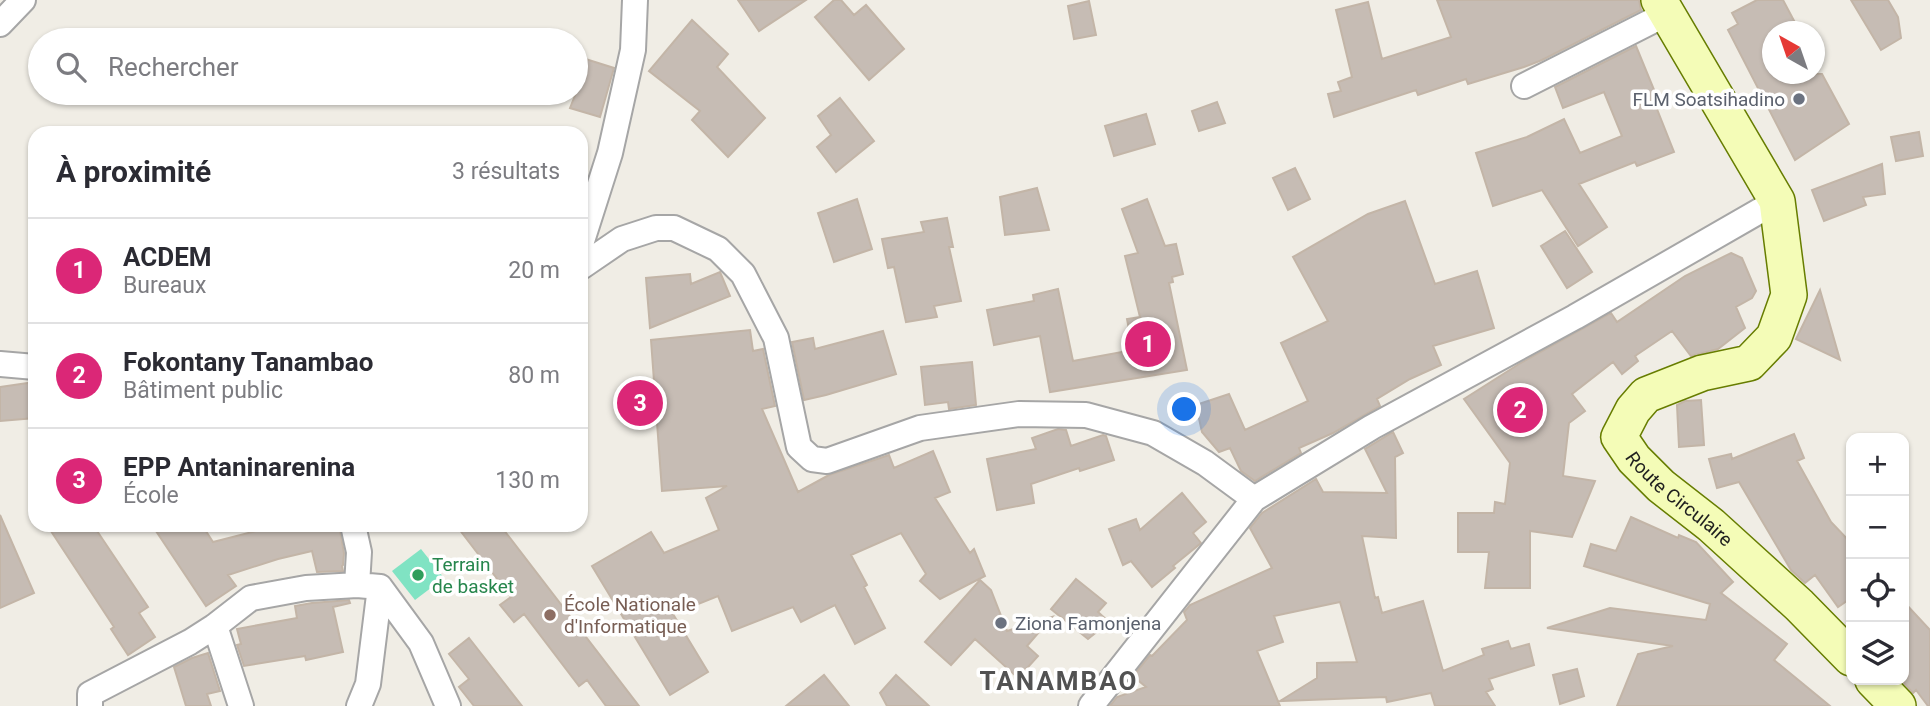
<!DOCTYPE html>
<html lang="fr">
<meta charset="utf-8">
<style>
:root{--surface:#fff;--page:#f2f2f3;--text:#2b2b33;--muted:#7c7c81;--line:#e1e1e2;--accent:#db2777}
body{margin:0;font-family:Roboto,sans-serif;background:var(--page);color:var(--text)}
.controls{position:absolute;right:21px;bottom:21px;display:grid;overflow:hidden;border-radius:14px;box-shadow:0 2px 5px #0004}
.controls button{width:63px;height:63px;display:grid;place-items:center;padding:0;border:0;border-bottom:2px solid var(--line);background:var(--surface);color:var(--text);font:35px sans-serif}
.compass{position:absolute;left:1762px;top:21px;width:63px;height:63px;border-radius:50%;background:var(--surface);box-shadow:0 2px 5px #0004;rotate:320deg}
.you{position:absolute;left:1185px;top:410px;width:24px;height:24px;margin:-18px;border:5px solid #fff;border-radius:50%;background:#1a73e8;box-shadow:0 0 0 10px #1a73e833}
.badge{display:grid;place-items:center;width:46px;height:46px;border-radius:50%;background:var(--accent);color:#fff;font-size:23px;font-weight:700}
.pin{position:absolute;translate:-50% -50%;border:4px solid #fff;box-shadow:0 2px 7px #0006}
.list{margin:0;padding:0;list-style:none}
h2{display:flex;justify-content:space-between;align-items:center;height:91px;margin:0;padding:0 28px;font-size:30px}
h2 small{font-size:23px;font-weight:400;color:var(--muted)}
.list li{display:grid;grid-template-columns:46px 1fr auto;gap:21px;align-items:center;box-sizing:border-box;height:105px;padding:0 28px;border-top:2px solid var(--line)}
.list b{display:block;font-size:26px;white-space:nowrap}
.list p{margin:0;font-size:23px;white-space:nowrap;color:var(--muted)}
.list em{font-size:23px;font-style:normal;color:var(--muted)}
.icon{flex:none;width:38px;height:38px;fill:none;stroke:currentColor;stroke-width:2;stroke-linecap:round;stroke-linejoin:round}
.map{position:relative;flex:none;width:1930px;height:706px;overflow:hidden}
.search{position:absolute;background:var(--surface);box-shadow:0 2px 5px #0004;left:28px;top:28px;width:560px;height:77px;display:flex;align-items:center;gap:18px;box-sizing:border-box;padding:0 24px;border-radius:38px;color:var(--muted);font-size:26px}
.panel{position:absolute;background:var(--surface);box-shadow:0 2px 5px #0004;left:28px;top:126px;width:560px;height:406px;border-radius:21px}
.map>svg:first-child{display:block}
.pitch{fill:#80e3c3}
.building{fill:#c6bcb4;stroke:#c3b5a7;stroke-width:2}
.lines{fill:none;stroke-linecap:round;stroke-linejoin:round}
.street-casing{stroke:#a6a6a6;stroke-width:28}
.secondary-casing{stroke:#677d00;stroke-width:38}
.street{stroke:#fff;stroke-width:24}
.secondary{stroke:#f4fcb7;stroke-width:35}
.worship-dot{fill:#6b7280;stroke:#fff;stroke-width:2.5}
.leisure-dot{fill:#2e9e5b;stroke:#fff;stroke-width:2.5}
.education-dot{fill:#8d6e63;stroke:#fff;stroke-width:2.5}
.labels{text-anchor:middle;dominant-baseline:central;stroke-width:7;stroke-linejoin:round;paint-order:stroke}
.worship-label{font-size:19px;fill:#5b616d;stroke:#fff;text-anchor:end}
.street-label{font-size:19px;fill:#1f1f1f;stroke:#fff}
.leisure-label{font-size:19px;fill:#27864d;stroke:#fff;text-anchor:start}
.education-label{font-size:19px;fill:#785e54;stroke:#fff;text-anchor:start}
.district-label{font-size:26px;font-weight:bold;letter-spacing:2px;fill:#525252;stroke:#fff}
</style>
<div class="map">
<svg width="1930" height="706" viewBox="0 0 1930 706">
<rect width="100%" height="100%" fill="#f0ede5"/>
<path class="pitch" d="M421,549L444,578L415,600L392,571Z"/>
<path class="building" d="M738,0H806L759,31Z
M834,0H841L854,15L866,5L904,49L869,80L815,17Z
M1437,0H1639L1641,10L1542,60L1524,67L1468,84L1466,79L1418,95L1416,90L1334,117L1328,94L1341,91L1338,82L1352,77L1336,10L1368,2L1382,59L1451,37Z
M1757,0H1783L1800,32H1773V74H1822L1849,124L1795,160L1728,30L1738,24L1732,13Z
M1851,0H1888L1898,17L1901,38L1881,50Z
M1089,1L1096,35L1074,39L1068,6Z
M692,20L728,54L717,67L765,118L728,157L692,120L700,111L649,71Z
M1636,46L1657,97L1653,99L1674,152L1637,166L1635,162L1579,184L1607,227L1578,246L1542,190L1493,206L1476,153L1527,137L1564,119L1580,153L1622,136L1604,92L1563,108L1555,87Z
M576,56L614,68L600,117L570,108L576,93Z
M840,98L874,141L836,172L817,147L831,135L818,116Z
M1217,102L1225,123L1199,131L1192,111Z
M1146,114L1155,144L1114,156L1105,126Z
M1919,132L1923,156L1896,161L1891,137Z
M1882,164L1885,194L1863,197L1866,205L1824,221L1812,190Z
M1295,168L1310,199L1288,210L1273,178Z
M1037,188L1049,230L1005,235L1000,197Z
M857,199L872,249L834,262L818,213Z
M1147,199L1165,246L1176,244L1183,274L1172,277L1173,282L1169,283L1187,370L1050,392L1040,336L994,345L987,310L1034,301L1033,295L1058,289L1073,361L1133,350L1127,319L1140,317L1125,256L1138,253L1122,209Z
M1405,201L1435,284L1477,271L1494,328L1433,346L1441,365L1410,379L1377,399L1380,406L1333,433L1299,448L1301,453L1255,481L1241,471L1230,448L1219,452L1202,432L1196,405L1229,394L1245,430L1308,401L1281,343L1328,321L1293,257L1368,214Z
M947,218L953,247H949L961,301L934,306L937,317L906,322L894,267L888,268L882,239L924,232L921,222Z
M1565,231L1592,272L1567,288L1541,246Z
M1731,253L1742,258L1756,291L1752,298L1736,307L1745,328L1718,349L1691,356L1672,331L1635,356L1638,361L1622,374L1613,362L1572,394L1585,411L1569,423L1563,476L1595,481L1572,537L1530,531V588H1485L1489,552H1458V513H1494L1495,502L1505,504L1510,463L1464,399L1519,364L1611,313L1617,322L1685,276Z
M720,272L730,296L650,328L646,278L690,274L691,284Z
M1820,290L1840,360L1796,339Z
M750,330L753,351L763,349L775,406L762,409L798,492L829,475L889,455L894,468L933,451L950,492L935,498L970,553L974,549L985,576L940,599L920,581L926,574L901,533L851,555L867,585L864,587L885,628L855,644L835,605L801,622L793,607L732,631L718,596L673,614L708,672L670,695L592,566L651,532L664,553L719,530L706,498L727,486L662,491L651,340Z
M883,331L896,374L826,395L804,400L792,342L813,338L815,349Z
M972,362L976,405L949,409L948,402L925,405L921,367Z
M35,382V418L0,421V387Z
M1701,400L1704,445L1679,447L1677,405L1685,401Z
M1058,429L1066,430L1071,446L1103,435L1106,436L1114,460L1080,471L1079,468L1031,484L1034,503L997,510L987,459L1036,449L1032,438Z
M1393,432L1403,453L1395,457L1396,538L1362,536L1375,598L1378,597L1382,613L1423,601L1443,671L1484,655L1482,649L1508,641L1511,649L1529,644L1534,665L1489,679L1493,689L1486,692L1495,706H1435L1431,693L1387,702L1386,697L1280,701L1317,678V663L1357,662L1340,602L1274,616L1283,642L1257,651L1280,706H1110L1117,697L1146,687L1133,676L1150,655L1152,656L1187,620L1184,612L1190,605L1272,568L1250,528L1262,513L1316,479L1323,492L1387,493L1365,449Z
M1794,434L1804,458L1797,461L1831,522L1851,543V598L1838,607L1815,575L1805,583L1791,570L1739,482L1717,488L1709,459L1731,454L1732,459Z
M1182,493L1206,522L1193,533L1201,543L1173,566L1175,568L1152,587L1131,561L1123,565L1109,529L1136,519L1140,530Z
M0,515L34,593L0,608Z
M1631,517L1678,538L1679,535L1696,542L1733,582L1721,593L1787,644L1774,660L1830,706H1617L1638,654L1673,646L1547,628L1610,608L1706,620L1710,604L1584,566L1591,544L1616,551Z
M47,525H93L148,607L139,613L155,637L128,655L111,629L114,627Z
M152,525H202L213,542L279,525H339L344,553L343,565L342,566L343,571L317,572L312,551L278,559L228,575L236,586L206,606Z
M456,525H500L639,706H606L587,680L579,686L524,614L514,622L500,605L511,597Z
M1076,579L1106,603L1098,612L1109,622L1088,639L1051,609Z
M980,580L991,590L1007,631L1052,617L1027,646L1038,656L1018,678L975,639L951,665L925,642Z
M349,600L350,603L333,607L343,652L306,660L305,656L244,666L237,645L241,644L237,629L297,618L295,606L312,603Z
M1904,602L1930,630V706H1928L1916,690L1913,693L1904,683Z
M469,638L522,706H474L459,687L469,679L449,654Z
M208,653L220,691L207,694L211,706H186L174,667L192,658Z
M1577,669L1584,696L1560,704L1553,675Z
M824,675L849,706H786Z
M896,675L929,706H887L880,693Z"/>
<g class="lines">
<defs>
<path id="street" d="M0,24L23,0
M1524,86L1666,14
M581,244L610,153L633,50L635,0
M581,267L622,239L656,228H674L718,249L743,274L776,338L799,447L812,459L827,461L920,428L1019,414L1086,415L1153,433L1205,463L1254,499
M0,364L35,367
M353,525L359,552L357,585
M380,587L421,643L448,706
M215,626L241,706
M90,706V694L190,642L215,626L251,598L306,588L357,585L380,587
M359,706L368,684L380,587
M1091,706L1254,499L1372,427L1575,317L1777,201"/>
<g id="secondary">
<path id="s1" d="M1659,0L1777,201L1789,295L1774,337L1749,363L1702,373L1646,395L1633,410L1619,437L1634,459L1661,486L1711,525L1799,605L1851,658"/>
<path d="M1873,680L1898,706"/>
</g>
</defs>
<use href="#street" class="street-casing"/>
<use href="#secondary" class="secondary-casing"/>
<use href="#street" class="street"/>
<use href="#secondary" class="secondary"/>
</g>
<g class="worship-dot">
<circle cx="1799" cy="99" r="7"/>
<circle cx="1001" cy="623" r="7"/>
</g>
<circle class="leisure-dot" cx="418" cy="575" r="7"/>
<circle class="education-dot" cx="550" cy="615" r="7"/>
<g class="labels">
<g class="worship-label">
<text x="1785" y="99">FLM Soatsihadino</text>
<text x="1015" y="623" text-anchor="start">Ziona Famonjena</text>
</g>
<g class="street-label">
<text stroke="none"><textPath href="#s1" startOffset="654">Route Circulaire</textPath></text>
</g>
<g class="leisure-label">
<text x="432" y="564">Terrain<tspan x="432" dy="22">de basket</tspan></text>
</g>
<g class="education-label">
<text x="564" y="604">École Nationale<tspan x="564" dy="22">d'Informatique</tspan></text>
</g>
<g class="district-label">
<text x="1059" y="681">TANAMBAO</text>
</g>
</g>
</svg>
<div class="controls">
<button>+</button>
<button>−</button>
<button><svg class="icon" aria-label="locate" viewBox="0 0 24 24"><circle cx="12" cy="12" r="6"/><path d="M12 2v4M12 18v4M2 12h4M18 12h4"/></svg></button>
<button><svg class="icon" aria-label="layers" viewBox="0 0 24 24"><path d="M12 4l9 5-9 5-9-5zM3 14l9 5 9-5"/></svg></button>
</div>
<svg class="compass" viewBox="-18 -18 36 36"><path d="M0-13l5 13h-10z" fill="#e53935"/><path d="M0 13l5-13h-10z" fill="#7c7c81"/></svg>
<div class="you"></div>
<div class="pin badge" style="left:1148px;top:344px">1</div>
<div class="pin badge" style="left:1520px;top:410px">2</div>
<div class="pin badge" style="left:640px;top:403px">3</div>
<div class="search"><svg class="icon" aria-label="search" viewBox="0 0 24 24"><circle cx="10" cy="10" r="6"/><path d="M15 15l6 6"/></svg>Rechercher</div>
<section class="panel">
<h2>À proximité<small>3 résultats</small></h2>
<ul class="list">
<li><span class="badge">1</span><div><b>ACDEM</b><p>Bureaux</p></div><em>20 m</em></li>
<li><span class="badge">2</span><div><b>Fokontany Tanambao</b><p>Bâtiment public</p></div><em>80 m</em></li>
<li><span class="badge">3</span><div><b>EPP Antaninarenina</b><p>École</p></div><em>130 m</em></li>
</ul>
</section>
</div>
